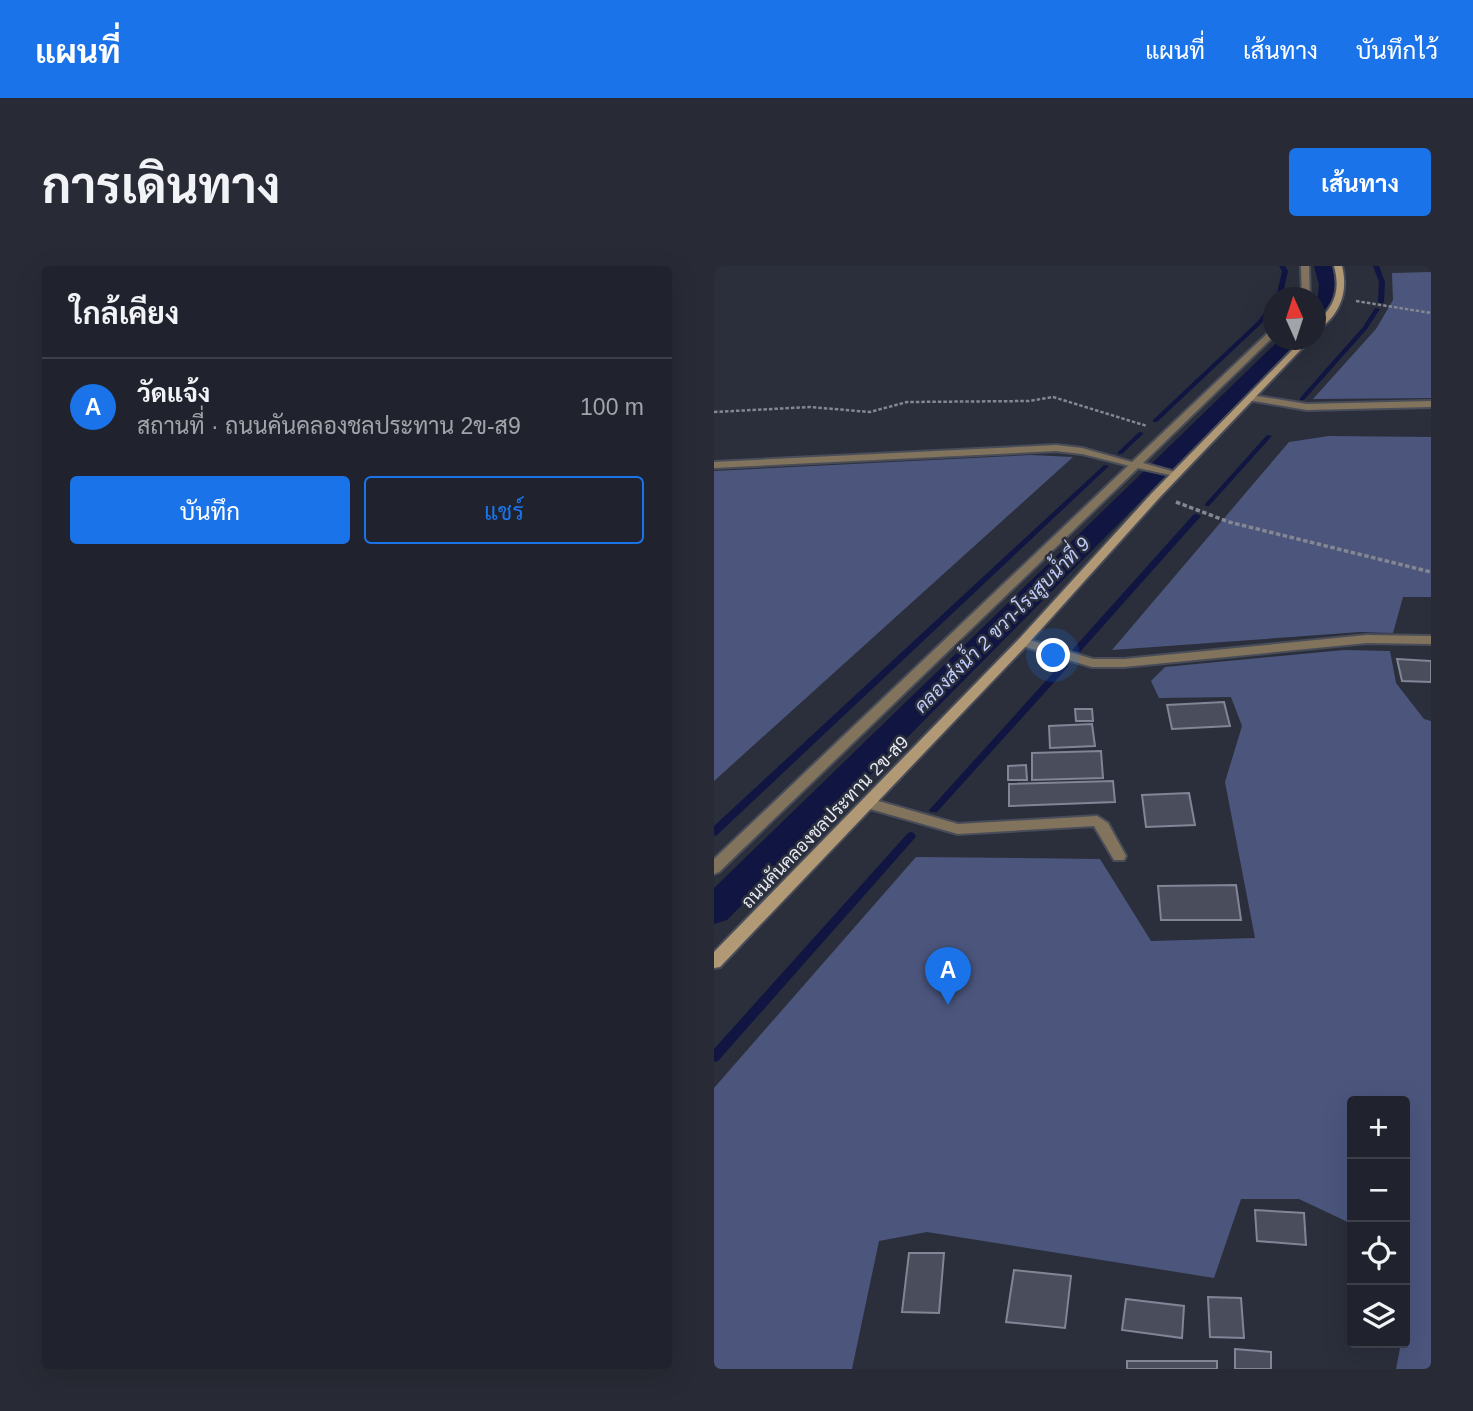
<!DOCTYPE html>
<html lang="th">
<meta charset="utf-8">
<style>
:root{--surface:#20232d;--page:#282b35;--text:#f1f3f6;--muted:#a2a4aa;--line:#3d4049;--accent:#1a73e8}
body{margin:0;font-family:Helvetica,Sarabun,sans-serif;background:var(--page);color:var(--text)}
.controls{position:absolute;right:21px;bottom:21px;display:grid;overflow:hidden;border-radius:7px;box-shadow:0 7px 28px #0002}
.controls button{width:63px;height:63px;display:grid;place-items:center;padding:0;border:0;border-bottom:2px solid var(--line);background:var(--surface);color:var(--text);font:35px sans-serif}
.compass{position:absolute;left:549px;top:21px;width:63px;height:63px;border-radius:50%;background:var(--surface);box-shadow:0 7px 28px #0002;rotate:357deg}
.you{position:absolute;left:340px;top:390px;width:24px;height:24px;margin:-18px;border:5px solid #fff;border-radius:50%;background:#1a73e8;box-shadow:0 0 0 10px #1a73e833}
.badge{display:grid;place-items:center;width:46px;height:46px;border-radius:50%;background:var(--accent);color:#fff;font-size:23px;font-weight:700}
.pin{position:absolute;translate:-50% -58px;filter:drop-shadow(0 2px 4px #0008)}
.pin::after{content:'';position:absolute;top:37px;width:24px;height:21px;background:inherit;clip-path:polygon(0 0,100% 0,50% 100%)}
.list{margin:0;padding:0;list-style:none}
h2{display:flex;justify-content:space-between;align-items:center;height:91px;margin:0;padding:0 28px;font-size:30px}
h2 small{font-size:23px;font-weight:400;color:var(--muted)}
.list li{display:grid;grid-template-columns:46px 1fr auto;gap:21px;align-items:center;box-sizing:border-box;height:98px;padding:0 28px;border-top:2px solid var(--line)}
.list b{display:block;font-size:26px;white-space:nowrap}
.list p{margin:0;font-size:23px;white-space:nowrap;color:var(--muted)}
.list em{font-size:23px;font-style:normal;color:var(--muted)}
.actions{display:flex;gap:14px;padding:21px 28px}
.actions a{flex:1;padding:16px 0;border:2px solid var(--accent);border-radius:7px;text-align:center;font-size:24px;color:var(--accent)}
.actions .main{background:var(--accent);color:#fff}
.icon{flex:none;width:38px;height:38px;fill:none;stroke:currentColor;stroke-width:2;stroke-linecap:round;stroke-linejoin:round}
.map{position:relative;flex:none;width:717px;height:1103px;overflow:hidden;border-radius:7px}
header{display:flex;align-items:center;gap:42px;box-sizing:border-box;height:98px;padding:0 35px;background:var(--accent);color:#fff}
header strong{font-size:33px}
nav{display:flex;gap:38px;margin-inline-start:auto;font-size:24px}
.intro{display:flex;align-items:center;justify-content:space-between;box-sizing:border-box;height:168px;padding:0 42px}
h1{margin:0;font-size:49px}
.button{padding:18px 32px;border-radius:7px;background:var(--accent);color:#fff;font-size:24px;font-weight:700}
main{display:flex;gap:42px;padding:0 42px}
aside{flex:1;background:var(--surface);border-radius:7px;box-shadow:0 7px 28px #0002}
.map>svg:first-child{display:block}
.green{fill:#4c567d}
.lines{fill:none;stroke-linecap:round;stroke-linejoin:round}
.stream{fill:#101541;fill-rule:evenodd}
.canal{fill:#101541;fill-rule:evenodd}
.building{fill:#494d5c;stroke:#818595;stroke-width:2}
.lane-casing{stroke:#494d59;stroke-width:4}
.street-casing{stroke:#494d59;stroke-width:4}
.secondary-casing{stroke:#494d59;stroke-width:4}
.path-far1{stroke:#838792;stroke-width:2.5;stroke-dasharray:3.5 2;stroke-linecap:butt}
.path{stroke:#838792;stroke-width:3.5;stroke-dasharray:4.5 2.5;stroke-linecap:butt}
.lane{fill:#82735d;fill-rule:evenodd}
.street{fill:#82735d;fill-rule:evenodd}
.secondary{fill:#b19975;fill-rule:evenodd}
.labels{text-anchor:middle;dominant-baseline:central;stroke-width:5;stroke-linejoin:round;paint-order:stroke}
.street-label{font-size:18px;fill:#e7eaf3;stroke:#2b2f3c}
.water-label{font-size:19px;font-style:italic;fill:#bfccfc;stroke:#2b2f3c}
</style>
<header>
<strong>แผนที่</strong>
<nav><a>แผนที่</a><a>เส้นทาง</a><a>บันทึกไว้</a></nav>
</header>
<div class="intro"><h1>การเดินทาง</h1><a class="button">เส้นทาง</a></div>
<main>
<aside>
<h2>ใกล้เคียง<small></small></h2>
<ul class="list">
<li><span class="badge">A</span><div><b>วัดแจ้ง</b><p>สถานที่ · ถนนคันคลองชลประทาน 2ข-ส9</p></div><em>100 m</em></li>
</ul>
<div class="actions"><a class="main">บันทึก</a><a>แชร์</a></div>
</aside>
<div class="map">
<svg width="717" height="1103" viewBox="0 0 717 1103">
<rect width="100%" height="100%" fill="#2b2f3c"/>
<path class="green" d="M717,6V132L599,133L662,63L679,34L678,7Z
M615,170L717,171V331H689L679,367L646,366L398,384L575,176Z
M317,189L359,191L0,515V205Z
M630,384L676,385L682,417L710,453L717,455V1103H682L687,1077H691L692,1048L691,835H638V958L585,933H527L500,1012L213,966L165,975L138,1103H0V822L202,591L386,593L437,675L541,672L511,516L528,460L517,431L445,432L437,415L451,401Z"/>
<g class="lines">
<path class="stream" d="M565,0H571L574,5L568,32H562L568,5Z
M659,0H665L671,16L670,36L667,38L664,36L665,16Z
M557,37H559V41L548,57L443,156H439V154L544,55Z
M661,42L666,43L653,63L590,134H586V132L649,61Z
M425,166L430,167L408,188H404V186Z
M553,169L558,170L495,240H491V238Z
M390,199L395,200L3,569L0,570V560Z
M480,248H483L487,250L365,387H359L358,385L359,383Z
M350,397L354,400L353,402L223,546H217L215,544L217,542L347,398Z
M197,566L200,567L202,570L200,573L4,795L0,796V783L194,567Z"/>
<path class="canal" d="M600,0H618C625,18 624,48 601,54L605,19Z
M565,74H586L13,654L0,658V622Z"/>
</g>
<path class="building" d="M683,393L717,395V416L688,415Z
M510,436L516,460L458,463L453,439Z
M361,443H378L379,455H362Z
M378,458L381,480L336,482L335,460Z
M387,485L389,512L318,514V487Z
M312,499L313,514H294V500Z
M399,515L401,536L295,540V518Z
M475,527L481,559L432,561L428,529Z
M522,619L527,654H447L444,620Z
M541,944L590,947L592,979L543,975Z
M195,987H230L225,1047L188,1046Z
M300,1004L357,1010L351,1062L292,1056Z
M494,1031L527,1032L530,1072L496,1071Z
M412,1033L470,1040L468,1072L408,1064Z
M521,1083L557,1086V1103H521Z
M413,1095H503V1103H413Z"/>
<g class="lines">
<defs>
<path id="lane" d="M342,179L368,182L425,198L420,201L368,188L342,185L0,202V196Z
M154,532L244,558L383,550L394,557L412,590L410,594H400L380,560L244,568L149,541L147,537L149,533Z"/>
<path id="street" d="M587,0H595L596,32H588Z
M556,65H559V71L429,197L465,207V211L424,202L5,606L0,608V593Z
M537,129L593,138L717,135V141L593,144L534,134L533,132Z
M653,369L717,370V378L653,377L410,401H378L305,379L303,376L309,372L379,393H410Z"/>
<path id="secondary" d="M620,0H628C635,27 625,51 601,66V59C620,40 627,26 620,0Z
M588,74H596L446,231L313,379L6,701L0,702V686L305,373L438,227Z"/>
</defs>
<use href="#lane" class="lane-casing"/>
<use href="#street" class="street-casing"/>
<use href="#secondary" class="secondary-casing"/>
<path class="path-far1" d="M642,35L717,47
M0,146L96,141L156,146L193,136L315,135L339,131L433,160"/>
<path class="path" d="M462,236L515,256L717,306"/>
<use href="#lane" class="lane"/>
<use href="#street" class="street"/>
<use href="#secondary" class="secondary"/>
</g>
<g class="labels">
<g class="street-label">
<text transform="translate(111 556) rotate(-46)">ถนนคันคลองชลประทาน 2ข-ส9</text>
</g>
<g class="water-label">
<text transform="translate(288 359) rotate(-45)">คลองส่งน้ำ 2 ขวา-โรงสูบน้ำที่ 9</text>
</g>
</g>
</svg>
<div class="controls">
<button>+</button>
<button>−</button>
<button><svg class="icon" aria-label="locate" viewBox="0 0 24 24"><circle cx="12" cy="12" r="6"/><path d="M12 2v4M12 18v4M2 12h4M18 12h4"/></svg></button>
<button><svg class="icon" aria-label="layers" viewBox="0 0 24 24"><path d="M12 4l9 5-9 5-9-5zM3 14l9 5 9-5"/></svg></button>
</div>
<svg class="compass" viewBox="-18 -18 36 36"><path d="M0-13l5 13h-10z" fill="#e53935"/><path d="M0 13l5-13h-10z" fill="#a2a4aa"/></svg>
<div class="you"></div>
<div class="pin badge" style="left:234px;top:739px">A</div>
</div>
</main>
